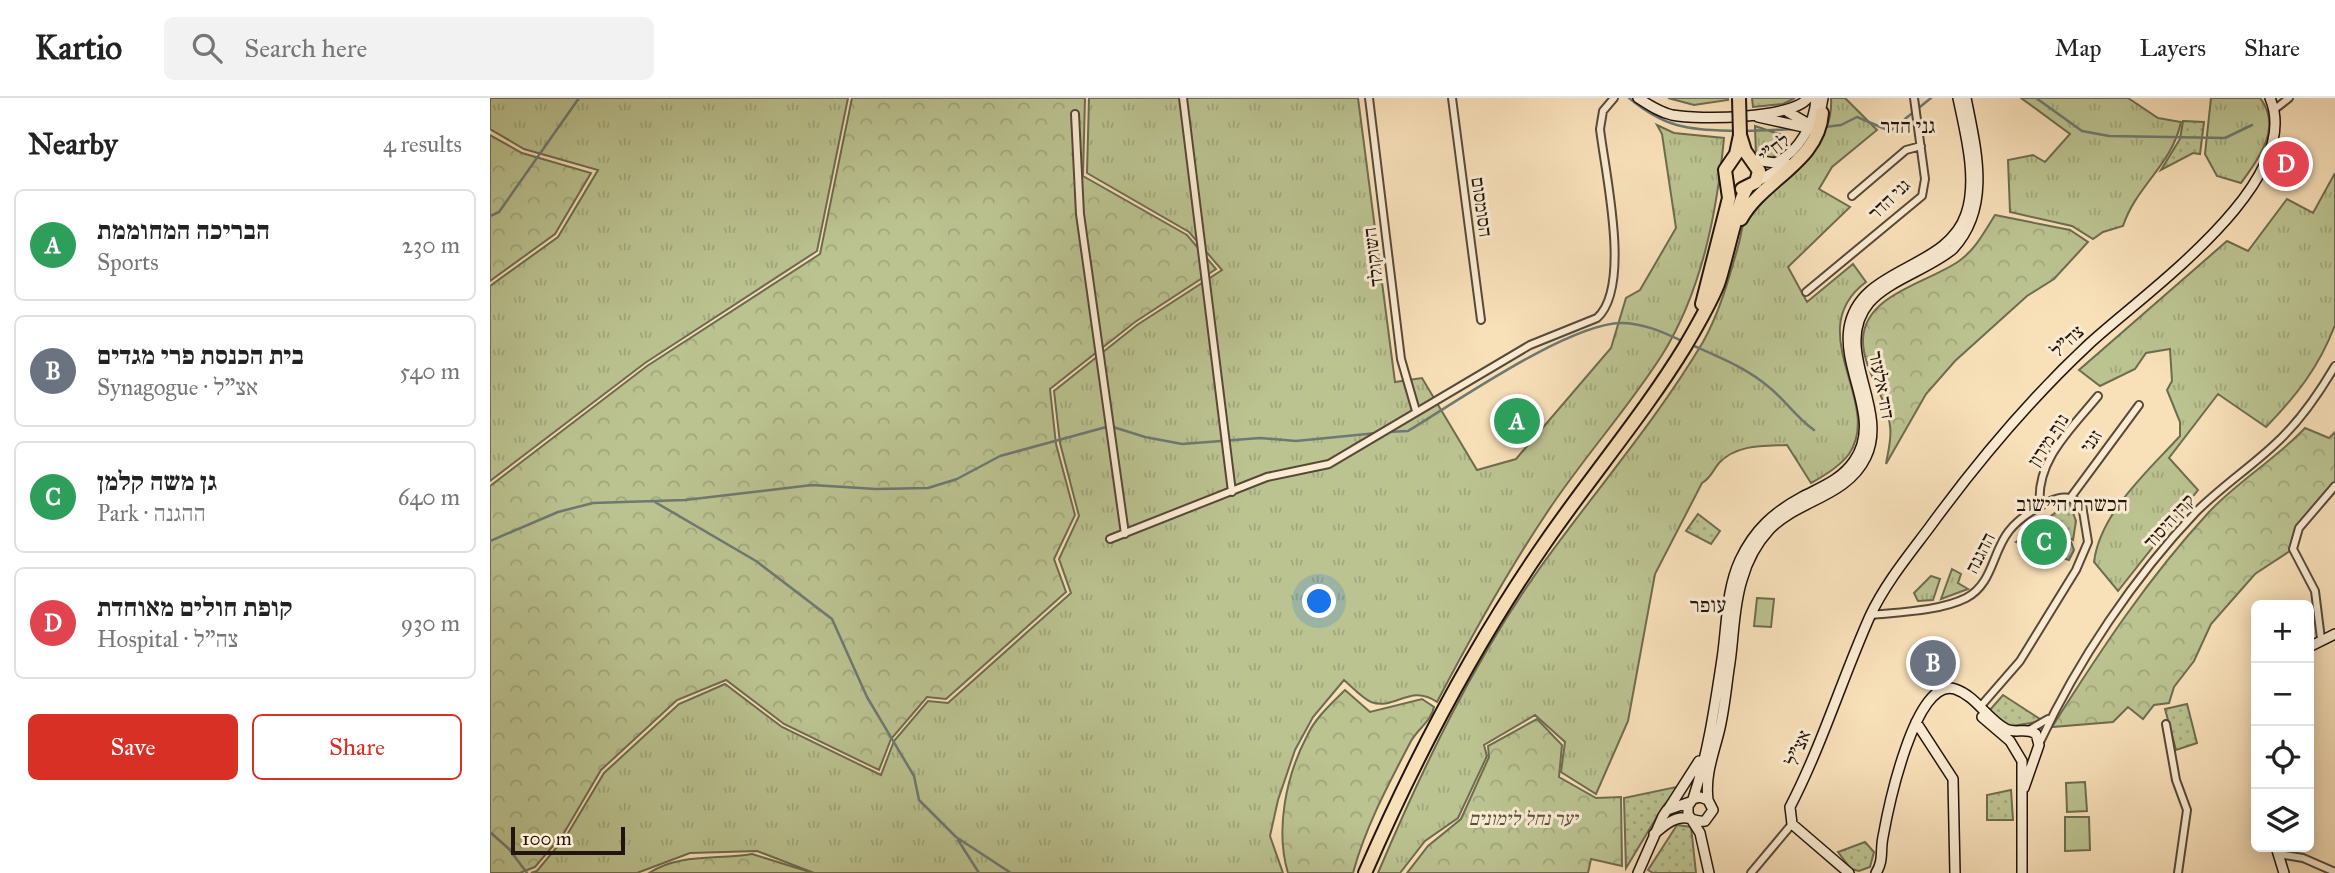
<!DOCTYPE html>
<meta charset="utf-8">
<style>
:root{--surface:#fff;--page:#f2f2f2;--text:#222;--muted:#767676;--line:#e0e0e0;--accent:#d93025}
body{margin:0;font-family:"IM FELL Great Primer","Frank Ruhl Libre",serif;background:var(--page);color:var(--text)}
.controls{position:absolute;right:21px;bottom:21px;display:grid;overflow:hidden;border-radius:10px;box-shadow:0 4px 18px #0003}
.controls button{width:63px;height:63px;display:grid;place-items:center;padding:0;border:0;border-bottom:2px solid var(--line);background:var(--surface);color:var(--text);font:35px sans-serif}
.scale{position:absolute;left:21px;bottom:18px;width:114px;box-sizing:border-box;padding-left:7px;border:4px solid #22150d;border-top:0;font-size:19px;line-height:24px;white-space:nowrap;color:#22150d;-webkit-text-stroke:5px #faebd2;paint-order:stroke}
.you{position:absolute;left:830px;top:504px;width:24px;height:24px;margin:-18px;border:5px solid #fff;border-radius:50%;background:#1a73e8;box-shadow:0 0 0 10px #1a73e833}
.badge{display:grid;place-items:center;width:46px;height:46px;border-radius:50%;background:var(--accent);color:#fff;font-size:23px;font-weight:700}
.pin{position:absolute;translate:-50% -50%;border:4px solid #fff;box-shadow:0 2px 7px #0006}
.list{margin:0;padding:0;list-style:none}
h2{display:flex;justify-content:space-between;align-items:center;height:91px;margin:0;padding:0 28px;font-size:30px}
h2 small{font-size:23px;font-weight:400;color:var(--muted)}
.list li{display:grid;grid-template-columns:46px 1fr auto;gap:21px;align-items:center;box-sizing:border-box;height:112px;margin:0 14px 14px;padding:0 14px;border:2px solid var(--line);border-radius:10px}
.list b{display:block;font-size:26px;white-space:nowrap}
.list p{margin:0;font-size:23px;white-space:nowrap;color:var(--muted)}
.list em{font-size:23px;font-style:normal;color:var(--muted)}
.actions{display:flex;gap:14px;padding:21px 28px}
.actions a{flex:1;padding:16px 0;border:2px solid var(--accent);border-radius:10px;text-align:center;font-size:24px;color:var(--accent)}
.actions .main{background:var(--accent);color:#fff}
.icon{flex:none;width:38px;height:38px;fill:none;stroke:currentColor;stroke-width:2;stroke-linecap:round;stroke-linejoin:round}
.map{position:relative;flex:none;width:1845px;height:775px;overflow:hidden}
header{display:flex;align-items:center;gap:42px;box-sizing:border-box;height:98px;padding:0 35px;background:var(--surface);border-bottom:2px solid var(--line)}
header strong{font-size:33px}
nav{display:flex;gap:38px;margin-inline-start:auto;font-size:24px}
.search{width:490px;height:63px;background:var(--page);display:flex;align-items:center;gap:18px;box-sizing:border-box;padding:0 24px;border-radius:10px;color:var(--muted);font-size:26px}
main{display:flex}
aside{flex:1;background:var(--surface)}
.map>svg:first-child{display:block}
.grass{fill:url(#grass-tufts);stroke:#6e6c4f;stroke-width:2}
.forest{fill:url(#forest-crowns);stroke:#6e6c4f;stroke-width:2}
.park{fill:url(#park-dots);stroke:#6e6c4f;stroke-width:2}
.garden{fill:#bbc391;stroke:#6e6c4f;stroke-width:2}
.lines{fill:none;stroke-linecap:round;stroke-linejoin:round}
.stream{stroke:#6d7973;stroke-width:2.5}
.street-casing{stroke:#584838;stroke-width:10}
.secondary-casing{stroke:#22150d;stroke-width:12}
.highway-casing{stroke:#22150d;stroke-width:16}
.street{stroke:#faebd2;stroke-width:6}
.secondary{stroke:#faebd2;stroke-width:9}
.highway{stroke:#f8e0b9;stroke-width:12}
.highway-bridge-casing{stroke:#22150d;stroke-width:16;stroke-linecap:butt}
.highway-bridge{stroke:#f8e0b9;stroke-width:12}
.labels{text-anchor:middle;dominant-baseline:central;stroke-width:6;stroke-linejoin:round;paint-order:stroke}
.street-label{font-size:19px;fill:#22150d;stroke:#faebd2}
.park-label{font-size:19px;font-style:italic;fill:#58523b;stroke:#faebd2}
.neighbourhood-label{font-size:21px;fill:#22150d;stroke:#faebd2}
</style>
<header>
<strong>Kartio</strong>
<div class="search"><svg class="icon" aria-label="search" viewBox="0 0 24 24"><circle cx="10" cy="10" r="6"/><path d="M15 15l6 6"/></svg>Search here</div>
<nav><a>Map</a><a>Layers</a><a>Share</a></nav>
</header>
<main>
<aside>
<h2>Nearby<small>4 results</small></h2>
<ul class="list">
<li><span class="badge" style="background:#2e9e5b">A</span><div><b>הבריכה המחוממת</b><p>Sports</p></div><em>230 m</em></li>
<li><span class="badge" style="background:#6b7280">B</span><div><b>בית הכנסת פרי מגדים</b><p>Synagogue · אצ&quot;ל</p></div><em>540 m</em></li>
<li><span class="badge" style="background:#2e9e5b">C</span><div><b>גן משה קלמן</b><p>Park · ההגנה</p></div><em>640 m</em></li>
<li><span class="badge" style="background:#e0444e">D</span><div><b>קופת חולים מאוחדת</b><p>Hospital · צה&quot;ל</p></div><em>930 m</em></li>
</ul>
<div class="actions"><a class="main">Save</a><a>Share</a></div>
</aside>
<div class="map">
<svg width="1845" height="775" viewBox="0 0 1845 775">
<defs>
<pattern id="grass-tufts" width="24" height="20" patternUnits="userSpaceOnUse" patternTransform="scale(1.75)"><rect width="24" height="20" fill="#bbc391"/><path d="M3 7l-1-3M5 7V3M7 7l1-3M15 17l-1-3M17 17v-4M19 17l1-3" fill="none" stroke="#a0a77c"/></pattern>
<pattern id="forest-crowns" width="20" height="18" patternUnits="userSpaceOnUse" patternTransform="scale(1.75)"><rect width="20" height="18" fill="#bbc391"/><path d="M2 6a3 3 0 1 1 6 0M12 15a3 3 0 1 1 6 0" fill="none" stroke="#a0a77c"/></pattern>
<pattern id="park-dots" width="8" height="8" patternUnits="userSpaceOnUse" patternTransform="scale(1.75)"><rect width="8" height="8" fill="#bbc391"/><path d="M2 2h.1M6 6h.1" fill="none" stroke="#a0a77c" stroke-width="1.8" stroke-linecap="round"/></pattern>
</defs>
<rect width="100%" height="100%" fill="#f8e0b9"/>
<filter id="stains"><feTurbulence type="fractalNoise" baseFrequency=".00286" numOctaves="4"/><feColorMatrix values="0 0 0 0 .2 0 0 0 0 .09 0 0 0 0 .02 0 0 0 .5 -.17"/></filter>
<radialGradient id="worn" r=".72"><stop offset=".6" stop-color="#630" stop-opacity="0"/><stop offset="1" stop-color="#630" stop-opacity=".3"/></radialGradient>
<path class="grass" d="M0,0H358L327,153L155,265L0,383V188L68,139L108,72L34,51L0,31Z
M599,0H868L905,284L932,280L987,372L1026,361L1121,250L1136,200L1150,192L1186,130L1172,36L1167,27L1184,35L1234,40C1227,114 1212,193 1172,257C1137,312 1092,361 1056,416C1016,476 981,539 947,604C920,585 905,613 881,604C872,600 862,589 854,582L823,619L805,652L788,702L780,738L793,775H324L267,753L200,755L147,775H41L47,773L77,737L114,675L189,606L235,586L292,629L391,677L404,643L438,603L458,605L581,495L569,461L589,418L570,345L564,293L647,227L732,172L699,134L597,75Z
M1178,0H1238V2L1204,7Z
M1262,0H1305L1293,6L1263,9Z
M1341,0H1355L1387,32L1342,69L1329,91L1360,109L1298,169L1317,204L1363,166L1376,184C1310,233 1394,305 1359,356C1350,368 1334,378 1321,385L1297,347C1274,348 1247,346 1229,365C1223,372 1221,380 1212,385L1165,476L1138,623L1106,696L1071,674L1075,644L1045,617L994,647L997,658L968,720L935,743L910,775H888C933,669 984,562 1052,467C1105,393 1166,323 1213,244C1230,214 1240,177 1249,145C1252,134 1253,117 1259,109C1263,103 1274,97 1280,93C1309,70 1344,42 1341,0Z
M1531,0H1638L1668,20L1691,24C1682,67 1646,88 1633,128L1613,134L1603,141L1582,128L1520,114L1518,62L1543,57L1555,64L1580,36Z
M1721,0H1770C1793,29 1768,62 1751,85L1727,78L1715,56Z
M1265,28L1295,38L1297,42L1293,53L1279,61L1266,58Z
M1845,75V227C1829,269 1807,297 1776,329L1728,296L1679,360L1708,392L1628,493L1604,464C1610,415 1658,373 1690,338V324L1677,292L1682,283L1680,251L1656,255L1645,271L1610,288L1589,272L1737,143L1758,153L1797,101L1823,115Z
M1462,471L1471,476L1468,485L1478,491L1451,501Z
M1441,478L1450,481L1443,502L1428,503L1424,495Z"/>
<path class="forest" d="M362,0H595L593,78L697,137L726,171L645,224L560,291L566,346L585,417L564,461L576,494L456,601L437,599L401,641L389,672L294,626L236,582L187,602L111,672L74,735L45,769L30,775H0V388L157,268L330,156Z
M0,37L32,55L101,75L65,136L0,183Z
M1505,117L1580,132L1598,144L1564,181L1537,198L1465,263L1436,296L1396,366C1398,353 1402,341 1400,328C1397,299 1372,271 1373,241C1375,196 1438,185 1469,163C1485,152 1495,133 1505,117Z
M1815,330L1839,340L1845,334V384L1803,438L1800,453L1765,476L1721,526L1704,563L1684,589L1679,605L1664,607L1653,621L1638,609L1623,624L1562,629C1610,553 1658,480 1719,414C1748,383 1786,361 1815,330Z
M855,592L880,614L932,601L944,609C941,624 926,632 920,645C898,687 875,730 863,775H798C785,732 796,678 817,638C825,620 841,606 855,592Z
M1047,621L1072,647L1069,679L1106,700L1131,699L1132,768L1101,761L1098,775H917L938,748L971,721L999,659L998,648Z
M262,756L323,775H159C189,755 228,762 262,756Z"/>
<path class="park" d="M1693,23L1714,24L1710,56L1703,55L1671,72L1690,41Z
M1579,404L1586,423L1583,442L1552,425Z
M1208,416L1230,433L1221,446L1196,433Z
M1550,427L1581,444L1584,452L1579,462L1526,444Z
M1513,597L1553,623L1516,629L1499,613Z
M1697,606L1707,645L1686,652L1675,611Z
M1191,688L1174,707L1136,770L1134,700Z
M1521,692L1523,722H1497V697Z
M1187,727L1201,729L1206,775H1163L1158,772Z
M1375,744L1384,754L1380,769L1369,773L1361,771L1348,754Z"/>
<path class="garden" d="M1267,500L1284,501L1281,529L1264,528Z
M1595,684L1597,713L1577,714L1576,685Z
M1575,719H1599L1600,752L1575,753Z"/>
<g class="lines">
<path class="stream" d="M1139,0C1177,31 1197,31 1244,33
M1546,0L1592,33L1619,38L1735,40L1762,27
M1335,29L1351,27L1367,19L1400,33L1441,0
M1255,33L1307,31
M0,118L9,114L89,0
M1202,247C1229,259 1257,270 1280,290C1296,303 1306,319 1324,332
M897,334L918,333C968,303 1078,226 1131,225C1153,225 1173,234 1192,243
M165,404L266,463L342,521L377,599L424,678L429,702L466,739L521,775
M0,443L68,414L103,405L195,402L322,387L386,391L438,390L467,381L510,358L620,328L655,339L692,346L770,340L806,343L887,335
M0,734L19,751L37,775
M468,742L489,775"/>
<defs>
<path id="street" d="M693,0L742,394
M879,0L911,261L926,313
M962,0L991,222
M1785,11L1799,0
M585,16L590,116L635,436
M1362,98L1416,52L1431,48
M1316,194L1432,98L1435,81L1424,0
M1581,399L1649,307
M1550,408C1545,363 1581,331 1608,298
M620,441L777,379L839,366L1040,247L1107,220C1142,189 1115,75 1110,31L1113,13L1124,0
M1381,517C1410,514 1450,513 1476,500C1503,486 1502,454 1519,433C1529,420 1544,411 1558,404C1573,397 1580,398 1592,407L1598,444L1586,472L1530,563L1490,609
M1831,541L1825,493L1803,451L1809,430L1845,388
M1676,626L1686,682L1697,712L1688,775
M1539,632L1558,621
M1550,644C1587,564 1645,478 1706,414C1730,390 1758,371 1783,348C1809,325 1828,297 1845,268
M1788,756L1813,760L1845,774
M1261,775L1302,726"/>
<path id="secondary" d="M1148,0C1159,7 1169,14 1182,17C1209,22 1302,21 1318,0
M1298,14L1324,29
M1268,19L1322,31
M1329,20L1333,0
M1265,62L1285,65C1309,54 1325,25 1326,0
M1266,84L1298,66
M1819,549L1845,536
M1492,619L1520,643L1532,663V775
M1426,624L1463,681L1465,775
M1203,701C1218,656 1225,607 1232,561C1237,528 1236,492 1250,462C1264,432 1284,414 1312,399C1331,389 1351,382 1364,363C1393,322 1352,274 1359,230C1369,168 1457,173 1476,116C1488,81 1475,34 1468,0
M1218,702C1215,677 1223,658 1229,634C1234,614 1236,592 1239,571C1244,542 1243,510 1252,482C1257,464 1267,445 1280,431C1308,402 1357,399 1376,359C1400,310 1341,251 1379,205C1397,183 1439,171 1463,151C1502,109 1486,51 1476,0
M1179,710L1209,663
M1164,736C1174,728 1184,718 1197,720C1204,721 1207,724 1215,723L1223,712L1218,702L1210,699L1203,701L1198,708V716L1210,735L1219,775
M1786,749L1794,775
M1148,775L1173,718L1177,712L1200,704
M1359,775L1302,726L1300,709C1332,647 1352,581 1380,518C1395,486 1418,458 1439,430C1488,363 1537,304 1598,247C1650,198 1816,85 1780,0
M1386,775C1394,762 1390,753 1393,739C1398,711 1425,578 1465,591C1486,598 1497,621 1516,631C1526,636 1536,629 1546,636L1549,647L1534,690"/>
<path id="highway" d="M1250,37L1255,53L1269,73L1266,84L1252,91
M1251,121C1272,82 1329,64 1332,15
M1212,206L1239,100L1235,72L1246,56L1250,37
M875,775C925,660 983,549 1055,445C1101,378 1154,316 1196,247C1207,228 1220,206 1228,186C1235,167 1249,99 1257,90"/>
</defs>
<use href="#street" class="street-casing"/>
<use href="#secondary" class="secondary-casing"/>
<use href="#highway" class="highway-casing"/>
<use href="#street" class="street"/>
<use href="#secondary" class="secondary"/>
<use href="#highway" class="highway"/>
<defs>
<path id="highway-bridge" d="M1249,0L1250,37"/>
</defs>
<use href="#highway-bridge" class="highway-bridge-casing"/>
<use href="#highway-bridge" class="highway-bridge"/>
</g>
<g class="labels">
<g class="street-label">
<text transform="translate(1284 50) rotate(-38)">לח"י</text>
<text transform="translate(1399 101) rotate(-44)">גני הדר</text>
<text transform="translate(992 109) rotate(82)">הסומסום</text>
<text transform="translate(883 159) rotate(-97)">השוקולד</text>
<text transform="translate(1577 243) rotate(-43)">צה"ל</text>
<text transform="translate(1392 287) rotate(79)">דוד אלעזר</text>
<text transform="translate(1558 342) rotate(-57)">נוף מירון</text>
<text transform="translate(1601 343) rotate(-55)">זגני</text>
<text transform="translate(1679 423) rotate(-48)">קרן היסוד</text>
<text transform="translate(1490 455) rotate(-63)">ההגנה</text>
<text transform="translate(1308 650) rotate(-67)">אצ"ל</text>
</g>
<g class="park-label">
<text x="1033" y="720">יער נחל לימונים</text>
</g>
<g class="neighbourhood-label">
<text x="1418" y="28">גני הדר</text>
<text x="1582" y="406">הכשרת היישוב</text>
<text x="1218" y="507">עופר</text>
</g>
</g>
<rect width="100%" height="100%" filter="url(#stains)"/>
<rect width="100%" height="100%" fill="url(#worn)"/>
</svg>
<div class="controls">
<button>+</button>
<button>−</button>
<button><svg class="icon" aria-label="locate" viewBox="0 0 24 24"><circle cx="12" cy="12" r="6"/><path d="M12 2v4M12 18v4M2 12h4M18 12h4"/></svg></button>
<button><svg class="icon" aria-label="layers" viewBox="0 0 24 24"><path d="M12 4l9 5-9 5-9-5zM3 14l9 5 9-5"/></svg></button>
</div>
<div class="scale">100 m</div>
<div class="you"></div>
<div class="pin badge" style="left:1027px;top:323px;background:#2e9e5b">A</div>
<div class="pin badge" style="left:1443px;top:565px;background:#6b7280">B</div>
<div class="pin badge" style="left:1554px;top:444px;background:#2e9e5b">C</div>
<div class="pin badge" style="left:1796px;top:66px;background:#e0444e">D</div>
</div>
</main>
